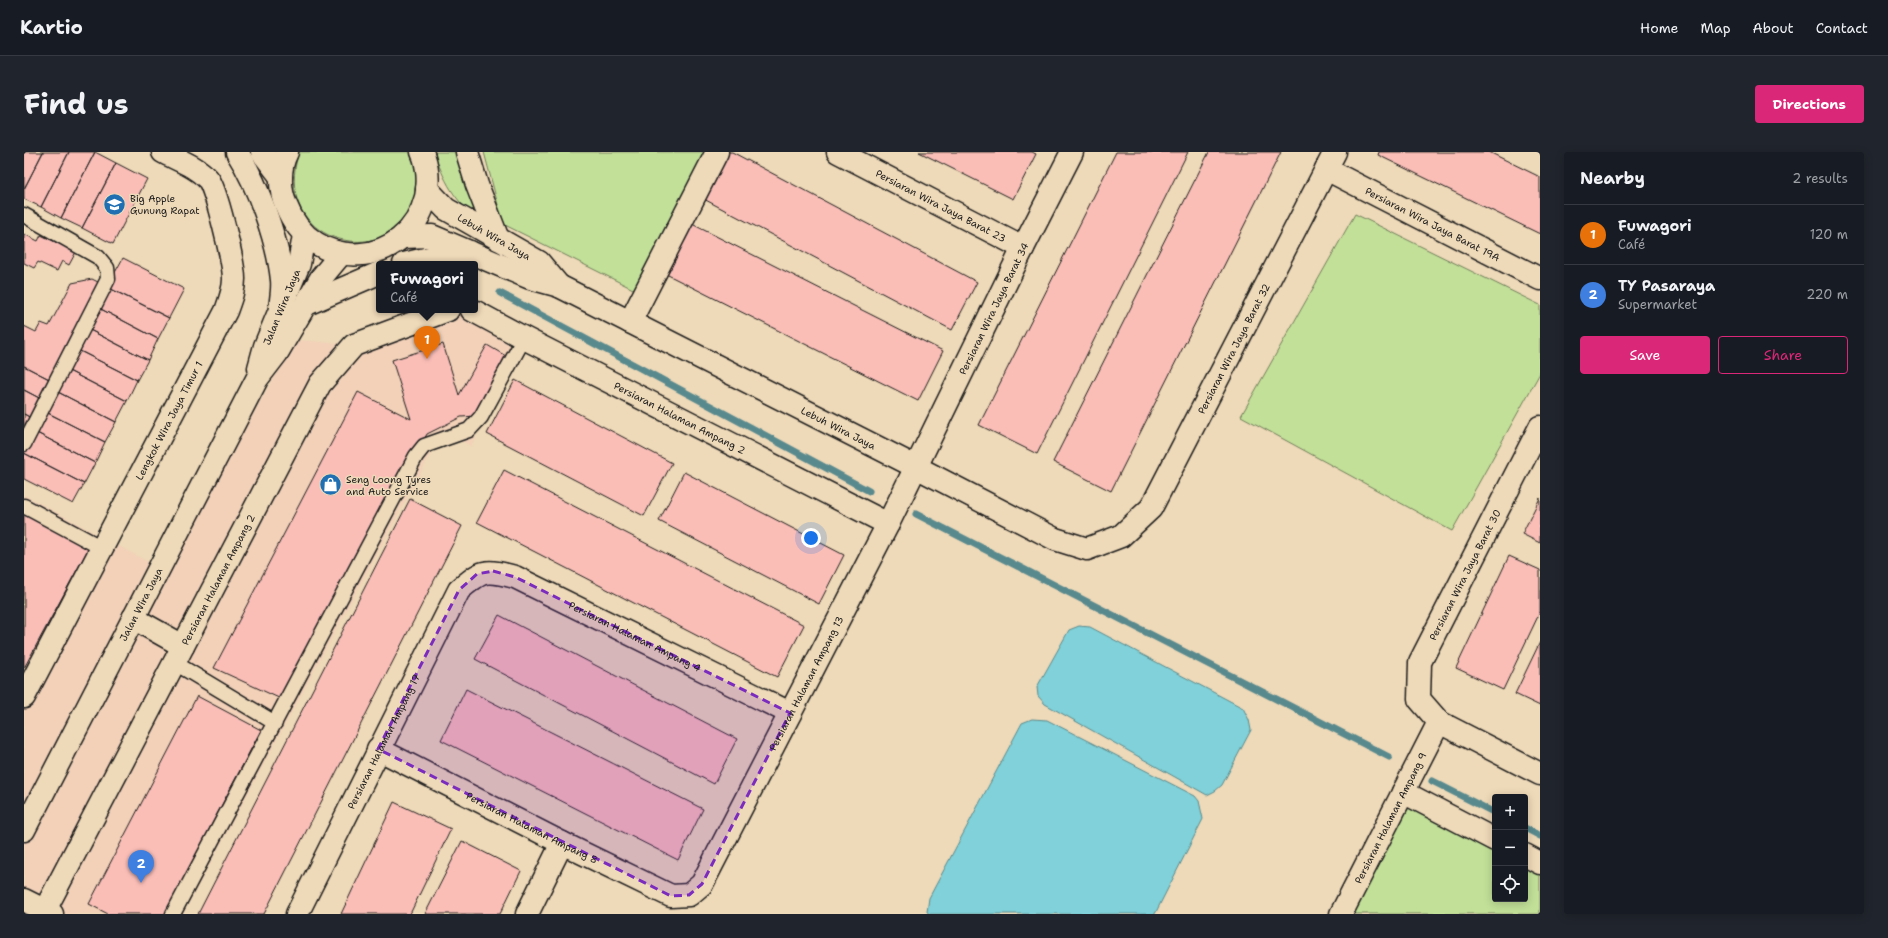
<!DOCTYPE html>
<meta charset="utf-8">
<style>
:root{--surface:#171b24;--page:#20242c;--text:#f1f3f6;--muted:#9ea1a6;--line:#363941;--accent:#db2777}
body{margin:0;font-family:"Shantell Sans",sans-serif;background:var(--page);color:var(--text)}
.controls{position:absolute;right:12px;bottom:12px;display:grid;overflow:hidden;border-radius:4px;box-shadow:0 2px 10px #0003}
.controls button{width:36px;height:36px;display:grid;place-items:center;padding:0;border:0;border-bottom:1px solid var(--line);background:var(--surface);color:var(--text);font:20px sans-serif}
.you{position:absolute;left:787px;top:386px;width:14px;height:14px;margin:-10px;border:3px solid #fff;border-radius:50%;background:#1a73e8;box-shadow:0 0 0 6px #1a73e833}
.badge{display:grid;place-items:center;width:26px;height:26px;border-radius:50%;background:var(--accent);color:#fff;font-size:13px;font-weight:700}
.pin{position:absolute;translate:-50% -33px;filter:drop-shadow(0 1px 2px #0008)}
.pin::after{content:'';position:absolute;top:21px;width:14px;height:12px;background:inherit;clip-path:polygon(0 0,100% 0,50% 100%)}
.popup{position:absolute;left:352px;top:109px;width:102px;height:52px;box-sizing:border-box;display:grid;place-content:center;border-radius:4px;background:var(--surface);filter:drop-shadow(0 1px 3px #0005);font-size:13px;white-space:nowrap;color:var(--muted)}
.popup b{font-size:15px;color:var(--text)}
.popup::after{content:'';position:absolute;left:50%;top:100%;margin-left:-8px;border:8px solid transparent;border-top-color:var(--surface)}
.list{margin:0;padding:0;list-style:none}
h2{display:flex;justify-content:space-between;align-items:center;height:52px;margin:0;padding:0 16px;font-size:17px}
h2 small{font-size:13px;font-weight:400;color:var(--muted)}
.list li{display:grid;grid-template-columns:26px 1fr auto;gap:12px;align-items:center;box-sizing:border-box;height:60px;padding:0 16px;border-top:1px solid var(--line)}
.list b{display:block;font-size:15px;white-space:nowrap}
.list p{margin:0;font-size:13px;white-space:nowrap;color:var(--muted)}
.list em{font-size:13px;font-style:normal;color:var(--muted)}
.actions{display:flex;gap:8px;padding:12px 16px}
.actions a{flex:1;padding:9px 0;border:1px solid var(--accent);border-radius:4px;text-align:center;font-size:14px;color:var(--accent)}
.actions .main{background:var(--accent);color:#fff}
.icon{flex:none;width:22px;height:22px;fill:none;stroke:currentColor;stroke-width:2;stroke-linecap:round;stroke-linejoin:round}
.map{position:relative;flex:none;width:1516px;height:762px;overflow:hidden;border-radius:4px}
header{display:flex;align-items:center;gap:24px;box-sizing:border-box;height:56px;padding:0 20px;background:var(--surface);border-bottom:1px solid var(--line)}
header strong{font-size:19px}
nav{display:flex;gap:22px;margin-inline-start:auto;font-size:14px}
.intro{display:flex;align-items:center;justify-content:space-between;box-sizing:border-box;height:96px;padding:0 24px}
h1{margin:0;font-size:28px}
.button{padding:10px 18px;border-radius:4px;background:var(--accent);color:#fff;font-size:14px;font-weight:700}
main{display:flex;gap:24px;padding:0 24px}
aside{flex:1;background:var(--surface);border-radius:4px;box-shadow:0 2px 10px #0003}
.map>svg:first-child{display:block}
.built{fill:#f2d1b8}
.green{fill:#c2e098;stroke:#6f7e5a}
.water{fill:#80d1d9;stroke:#58898d}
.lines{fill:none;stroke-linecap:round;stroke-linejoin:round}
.stream{stroke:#58898d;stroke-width:7}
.building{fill:#fabeb7;stroke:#1c1c1c}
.lane-casing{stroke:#1c1c1c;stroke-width:17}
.street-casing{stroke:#1c1c1c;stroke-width:25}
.secondary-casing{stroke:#1c1c1c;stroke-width:25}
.lane{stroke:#eed9b8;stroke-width:14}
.street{stroke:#eed9b8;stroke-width:22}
.secondary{stroke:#eed9b8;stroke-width:22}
.marked{fill:#7b2cbf;fill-opacity:0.2;stroke:#7b2cbf;stroke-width:3;stroke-dasharray:8 5;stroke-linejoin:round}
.labels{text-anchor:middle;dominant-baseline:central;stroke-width:3;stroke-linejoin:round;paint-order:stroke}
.poi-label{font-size:10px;fill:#1c1c1c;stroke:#eed9b8;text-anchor:start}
.street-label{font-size:10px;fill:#1c1c1c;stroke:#eed9b8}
</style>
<header>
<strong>Kartio</strong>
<nav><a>Home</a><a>Map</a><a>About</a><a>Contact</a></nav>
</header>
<div class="intro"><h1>Find us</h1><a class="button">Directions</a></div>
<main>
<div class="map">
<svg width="1516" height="762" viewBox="0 0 1516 762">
<rect width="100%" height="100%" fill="#eed9b8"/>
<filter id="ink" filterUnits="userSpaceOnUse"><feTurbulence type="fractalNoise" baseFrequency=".025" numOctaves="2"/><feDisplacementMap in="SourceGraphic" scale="8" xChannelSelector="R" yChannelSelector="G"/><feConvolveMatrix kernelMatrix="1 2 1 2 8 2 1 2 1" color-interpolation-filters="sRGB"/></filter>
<g filter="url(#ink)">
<path class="built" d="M424,158H448L500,186L447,294L419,279L159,762H28L0,748V343L135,416L273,188L330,193Z"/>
<path class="green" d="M275,0H388C394,11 395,30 392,42C375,122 244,96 275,0Z
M410,0H437L456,67C431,52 419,26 410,0Z
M460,0H687L615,140L479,72Z
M1331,62L1516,153V221L1428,379L1217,264Z
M1382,651L1471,697V747H1501V712L1516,720V762H1325Z"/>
<path class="water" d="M1055,474L1066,475L1219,556L1225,568L1227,578L1198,633L1191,639L1183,643L1021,552L1014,544L1013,535L1045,478Z
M1008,567L1023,568L1171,644L1175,649L1179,667L1131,762H906L903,760L905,746L998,571Z"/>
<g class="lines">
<path class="stream" d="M476,141L845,339
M892,362L1365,605
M1408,629L1471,661
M1501,676L1516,684"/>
</g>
<path class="building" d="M0,0H19L0,37Z
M19,0H45L17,55L0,47V37Z
M45,0H71L37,66L17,55Z
M71,0L92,11L58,76L37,66Z
M700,0H708L953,130L928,178L676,45Z
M895,0H1008L1012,2L989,47Z
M1092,0H1164L1013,302L955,273Z
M1185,0H1257L1087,339L1029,310Z
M1355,0H1465L1516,25V82L1354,3Z
M92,11L123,27L89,92L58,76Z
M668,72L919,199L894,249L642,122Z
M0,82L14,89L17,83L52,100L45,113L38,109L33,119L14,110L10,116L0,111Z
M99,106L160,137L145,166L83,135Z
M68,127L80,133L29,229L0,214V174L12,180L17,171L25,174L48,131Z
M83,135L145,166L134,187L73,155Z
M73,155L134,187L124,208L62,176Z
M62,176L124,208L113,228L52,197Z
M419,192L435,243L463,193L487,207L454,264L437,265L403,282L257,547L190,516L334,240L387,267L368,208Z
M52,197L113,228L103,249L41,217Z
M0,214L29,229L19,248L0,238Z
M41,217L103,249L92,270L30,238Z
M491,228L648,311L620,364L463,282Z
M0,238L19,248L9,267L0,262Z
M30,238L92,270L81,290L20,259Z
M20,259L81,290L71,311L9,279Z
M0,262L9,267L0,284Z
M9,279L71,311L60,332L0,301V297Z
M0,301L60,332L49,352L0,327Z
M480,318L780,473L753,525L453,370Z
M660,320L820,403L795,452L635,369Z
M1516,346V391L1498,382Z
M386,347L438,374L240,762H174Z
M0,355L67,392L0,516Z
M1485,404L1516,418V460L1479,538L1432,516Z
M475,463L713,587L690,632L451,507Z
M1516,490V554L1491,542Z
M442,537L679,657L654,708L417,588Z
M173,544L237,578L141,762H84L65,752Z
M370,650L427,677L386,762H317Z
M438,689L497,719L476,762H401Z"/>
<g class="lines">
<defs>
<path id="lane" d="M0,63L74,105L83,116L84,127L0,292
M0,354L78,396
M151,511L251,571
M149,762L392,304L400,294L445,278L457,265L500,186"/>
<g id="street">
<path id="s1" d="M814,0L999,96"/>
<path id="s2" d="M1302,17L1516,127"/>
<path id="s3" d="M403,37L422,57L515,110L535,134"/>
<path id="s4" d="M378,85L408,84L506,126L535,134L892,315L1031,387L1063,397L1097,384L1127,356L1311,0"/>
<path id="s5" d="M448,158L500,186L864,372"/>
<path d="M606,170L693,0"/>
<path d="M1516,275L1396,510L1395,547L1415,570L1516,622"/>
<path d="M109,466L159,494"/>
<path id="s6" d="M0,545L202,159C206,148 210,138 210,127C210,112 192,35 184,27C172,14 154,8 139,0"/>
<path id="s7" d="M354,597L538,691L647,744L665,743L678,732L864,372L999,96L1048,0"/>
<path d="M1379,640L1471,688"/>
<path d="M1501,703L1516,711"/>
<path d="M0,748L28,762"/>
<path id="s8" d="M21,758L296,232L330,193L424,158"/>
<path id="s9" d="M273,762L435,438C458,418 461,417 491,425L766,561"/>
<path d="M503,762L538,691"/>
<path id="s10" d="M1317,762L1415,570"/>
</g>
<g id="secondary">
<path d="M213,0C234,33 254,89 258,128C259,137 257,147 256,156"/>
<path d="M238,0L257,25"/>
<path d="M263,0C255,15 255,37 262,53C288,123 384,117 402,45C405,31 404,13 398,0"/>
<path d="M443,0L453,33L474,87"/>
<path d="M380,112L418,103L446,100"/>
<path d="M283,152L355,121"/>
<path id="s11" d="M235,216L241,194L275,112L280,83"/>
<path id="s12" d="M0,678L233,227L253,201L297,126L317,102"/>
</g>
</defs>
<use href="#lane" class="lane-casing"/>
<use href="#street" class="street-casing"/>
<use href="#secondary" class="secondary-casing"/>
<use href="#lane" class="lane"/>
<use href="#street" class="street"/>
<use href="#secondary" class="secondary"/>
</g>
</g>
<path class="marked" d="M469,419L491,425L766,561L678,732L665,743L647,744L354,597L435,438L453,422Z"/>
<defs>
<symbol id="school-disc" viewBox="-11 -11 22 22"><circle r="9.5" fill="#1f6fb2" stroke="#eed9b8"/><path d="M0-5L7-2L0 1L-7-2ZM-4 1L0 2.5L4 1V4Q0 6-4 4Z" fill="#fff"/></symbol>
<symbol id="shop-disc" viewBox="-11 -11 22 22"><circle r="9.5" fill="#1f6fb2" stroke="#eed9b8"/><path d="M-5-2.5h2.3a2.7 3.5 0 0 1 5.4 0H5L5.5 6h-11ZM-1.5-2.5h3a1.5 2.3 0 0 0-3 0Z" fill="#fff"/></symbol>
</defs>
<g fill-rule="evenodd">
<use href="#school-disc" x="78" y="40" width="25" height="25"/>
<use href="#shop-disc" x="294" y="320" width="25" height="25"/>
</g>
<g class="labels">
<g class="poi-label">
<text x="106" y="46">Big Apple<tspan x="106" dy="12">Gunung Rapat</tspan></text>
<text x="322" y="327">Seng Loong Tyres<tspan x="322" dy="12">and Auto Service</tspan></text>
</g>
<g class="street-label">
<text stroke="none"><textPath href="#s1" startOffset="116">Persiaran Wira Jaya Barat 23</textPath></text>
<text stroke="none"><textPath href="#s2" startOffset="120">Persiaran Wira Jaya Barat 19A</textPath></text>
<text stroke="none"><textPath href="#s3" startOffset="83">Lebuh Wira Jaya</textPath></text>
<text stroke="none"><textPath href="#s11" startOffset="65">Jalan Wira Jaya</textPath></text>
<text stroke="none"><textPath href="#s7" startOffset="1008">Persiaran Wira Jaya Barat 34</textPath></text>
<text stroke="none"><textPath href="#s4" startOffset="1014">Persiaran Wira Jaya Barat 32</textPath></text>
<text stroke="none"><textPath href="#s5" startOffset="234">Persiaran Halaman Ampang 2</textPath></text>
<text stroke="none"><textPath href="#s6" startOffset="312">Lengkok Wira Jaya Timur 1</textPath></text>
<text stroke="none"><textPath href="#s4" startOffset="480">Lebuh Wira Jaya</textPath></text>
<text transform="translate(1441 423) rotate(-63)">Persiaran Wira Jaya Barat 30</text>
<text stroke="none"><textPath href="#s8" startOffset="373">Persiaran Halaman Ampang 2</textPath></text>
<text stroke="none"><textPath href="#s12" startOffset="254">Jalan Wira Jaya</textPath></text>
<text stroke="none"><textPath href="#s9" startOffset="558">Persiaran Halaman Ampang 4</textPath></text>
<text stroke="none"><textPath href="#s7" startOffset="589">Persiaran Halaman Ampang 13</textPath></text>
<text stroke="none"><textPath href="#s9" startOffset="193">Persiaran Halaman Ampang 17</textPath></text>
<text stroke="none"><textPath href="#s10" startOffset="108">Persiaran Halaman Ampang 9</textPath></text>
<text stroke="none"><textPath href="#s7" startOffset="173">Persiaran Halaman Ampang 8</textPath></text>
</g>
</g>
</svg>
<div class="controls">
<button>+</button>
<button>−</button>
<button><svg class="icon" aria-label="locate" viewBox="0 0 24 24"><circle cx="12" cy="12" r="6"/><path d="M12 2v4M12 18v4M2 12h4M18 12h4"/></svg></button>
</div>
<div class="you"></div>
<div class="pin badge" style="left:403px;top:207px;background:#e8710a">1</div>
<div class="popup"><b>Fuwagori</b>Café</div>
<div class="pin badge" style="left:117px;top:731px;background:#3f7fe0">2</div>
</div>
<aside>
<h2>Nearby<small>2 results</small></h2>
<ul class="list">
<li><span class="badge" style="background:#e8710a">1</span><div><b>Fuwagori</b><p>Café</p></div><em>120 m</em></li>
<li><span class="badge" style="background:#3f7fe0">2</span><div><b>TY Pasaraya</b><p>Supermarket</p></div><em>220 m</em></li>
</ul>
<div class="actions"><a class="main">Save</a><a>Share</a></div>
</aside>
</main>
